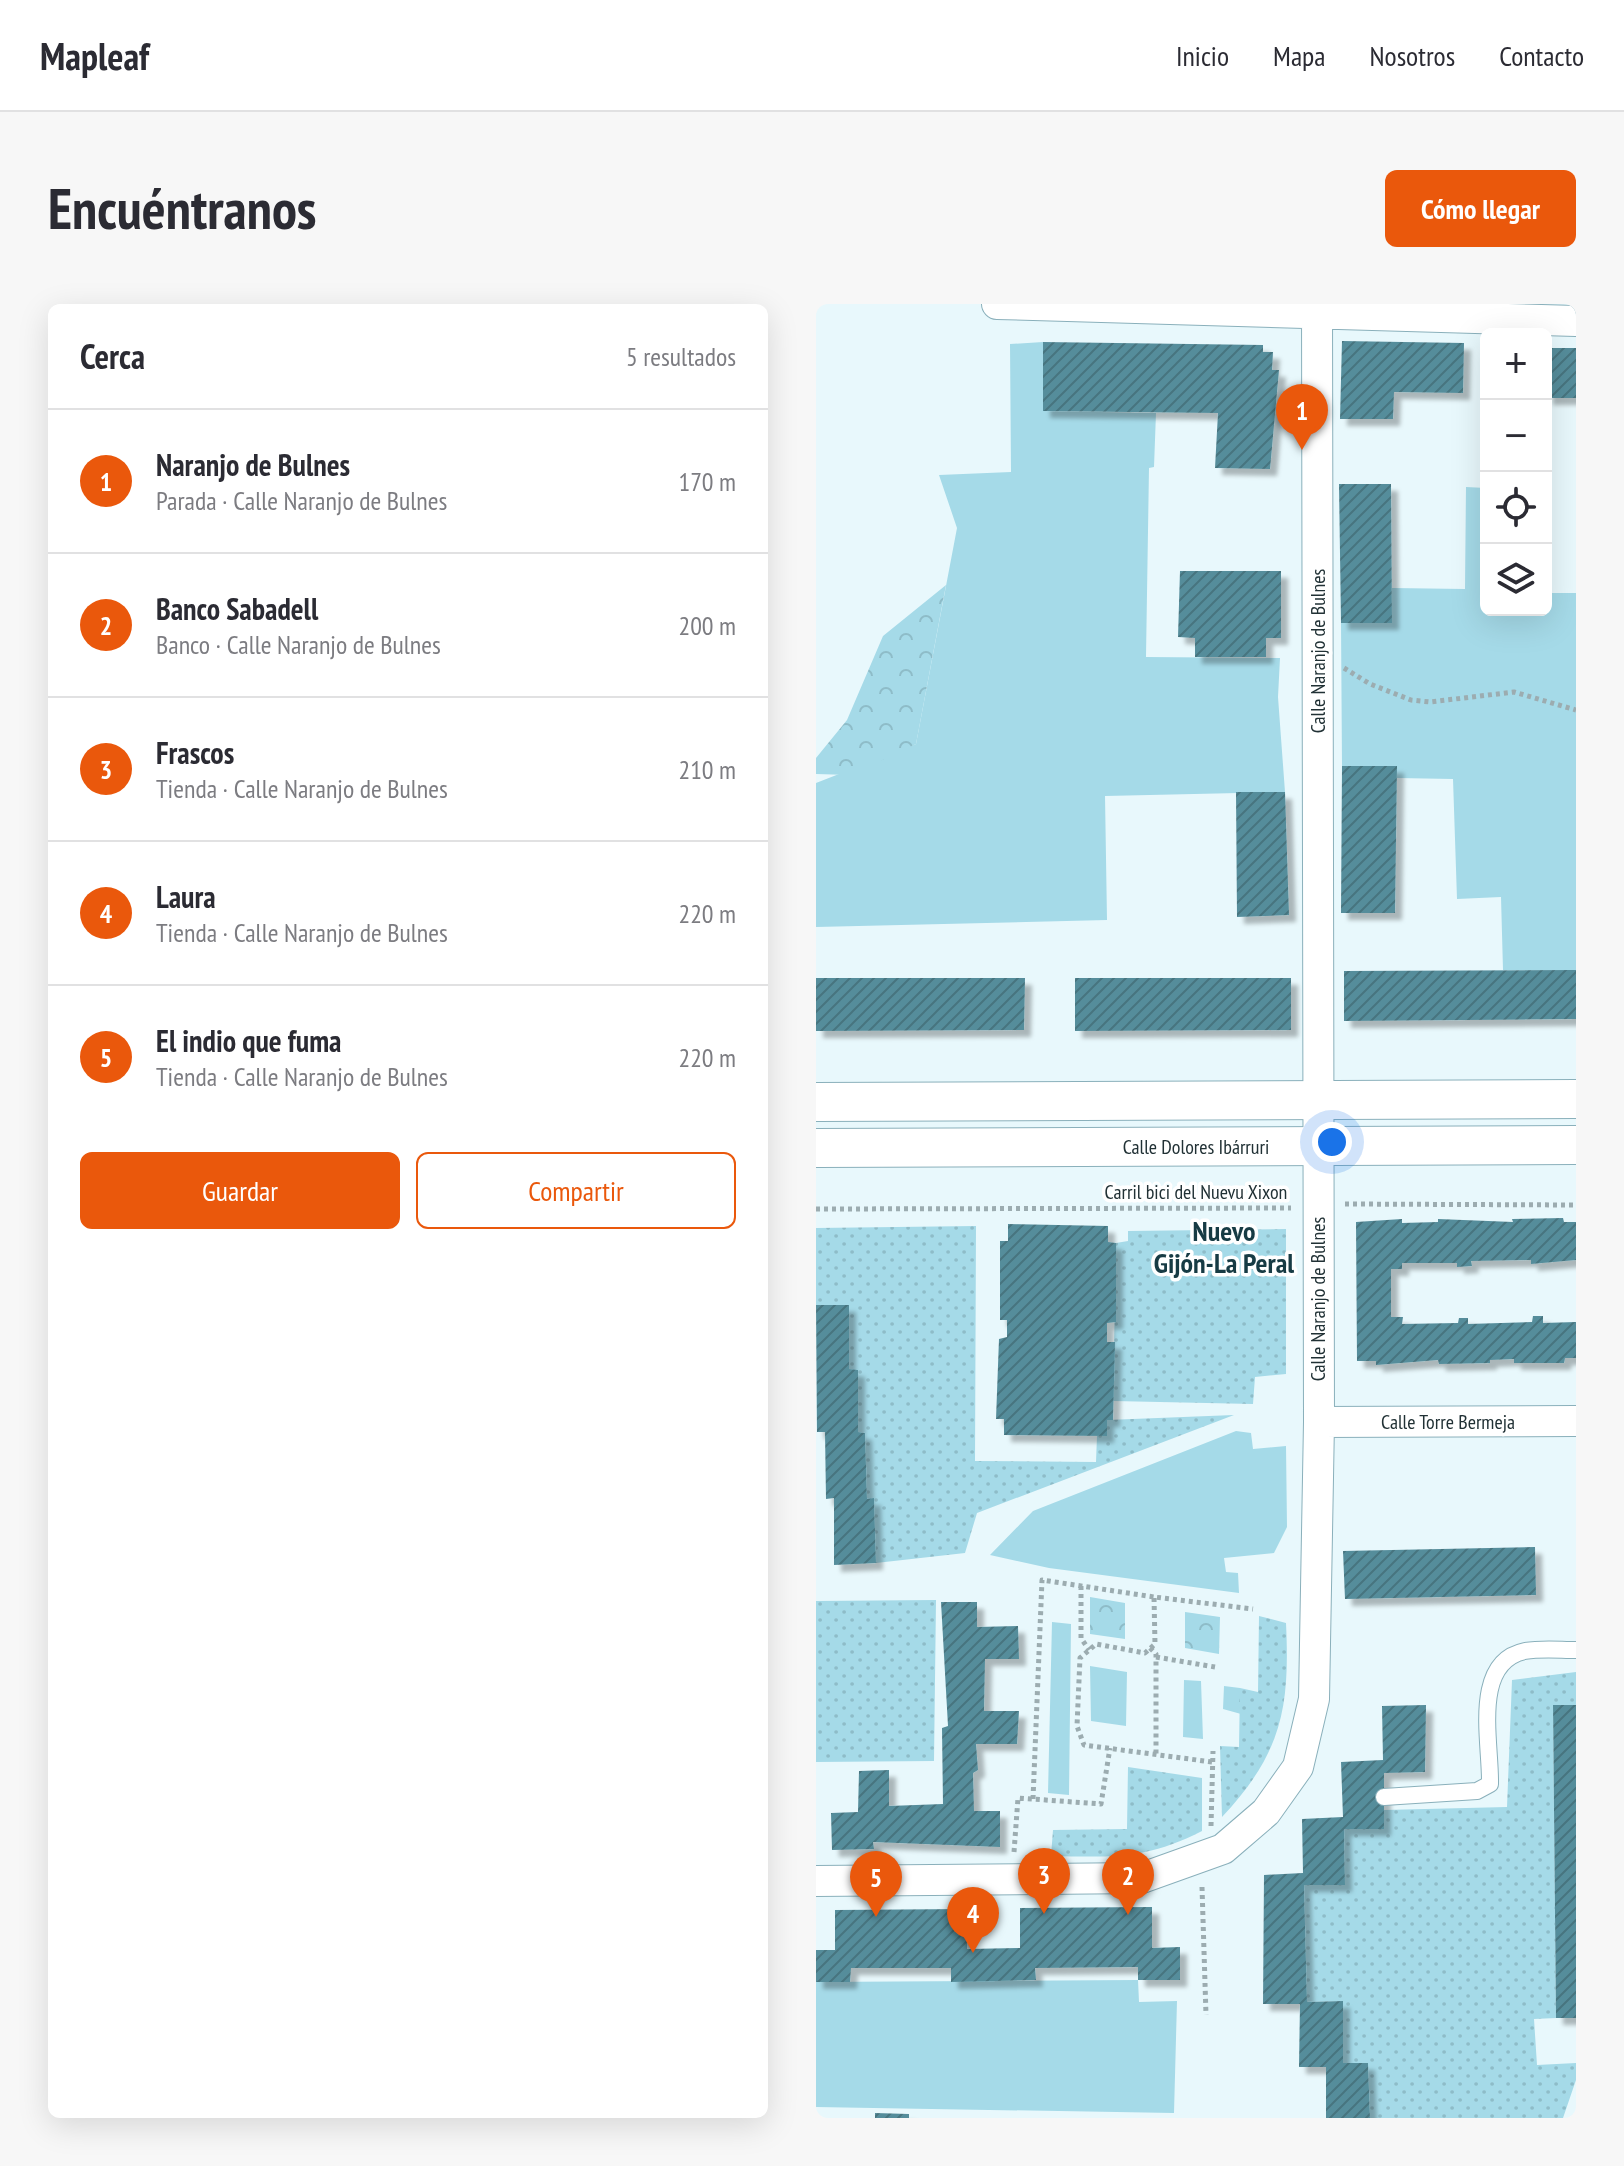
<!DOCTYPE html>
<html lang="es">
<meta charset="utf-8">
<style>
:root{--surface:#fff;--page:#f7f7f7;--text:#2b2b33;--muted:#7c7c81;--line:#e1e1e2;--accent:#ea580c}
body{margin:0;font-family:"PT Sans Narrow",sans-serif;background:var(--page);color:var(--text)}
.controls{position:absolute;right:24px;top:24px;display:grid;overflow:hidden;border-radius:12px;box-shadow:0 8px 32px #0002}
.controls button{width:72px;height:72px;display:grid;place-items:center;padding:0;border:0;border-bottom:2px solid var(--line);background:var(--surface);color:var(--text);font:40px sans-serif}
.you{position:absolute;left:516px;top:838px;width:28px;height:28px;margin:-20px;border:6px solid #fff;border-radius:50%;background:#1a73e8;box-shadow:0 0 0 12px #1a73e833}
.badge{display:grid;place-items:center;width:52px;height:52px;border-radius:50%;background:var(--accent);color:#fff;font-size:26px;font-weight:700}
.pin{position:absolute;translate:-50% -66px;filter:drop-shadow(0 2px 4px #0008)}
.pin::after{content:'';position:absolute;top:42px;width:28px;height:24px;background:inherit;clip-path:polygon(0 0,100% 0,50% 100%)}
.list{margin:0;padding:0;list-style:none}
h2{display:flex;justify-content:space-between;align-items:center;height:104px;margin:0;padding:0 32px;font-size:34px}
h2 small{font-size:26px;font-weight:400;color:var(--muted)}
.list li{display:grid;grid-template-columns:52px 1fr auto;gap:24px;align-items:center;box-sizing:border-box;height:144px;padding:0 32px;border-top:2px solid var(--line)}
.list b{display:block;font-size:30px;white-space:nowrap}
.list p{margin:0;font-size:26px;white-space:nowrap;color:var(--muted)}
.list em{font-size:26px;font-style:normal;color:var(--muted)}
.actions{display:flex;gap:16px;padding:24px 32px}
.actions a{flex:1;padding:18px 0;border:2px solid var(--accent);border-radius:12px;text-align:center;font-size:28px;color:var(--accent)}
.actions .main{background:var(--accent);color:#fff}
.icon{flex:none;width:44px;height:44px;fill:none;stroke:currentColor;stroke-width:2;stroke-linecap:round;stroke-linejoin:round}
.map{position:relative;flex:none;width:760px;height:1814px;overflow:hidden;border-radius:12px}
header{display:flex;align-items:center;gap:48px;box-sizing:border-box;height:112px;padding:0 40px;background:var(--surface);border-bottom:2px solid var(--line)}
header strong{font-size:38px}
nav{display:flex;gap:44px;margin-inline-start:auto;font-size:28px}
.intro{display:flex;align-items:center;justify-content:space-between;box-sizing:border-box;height:192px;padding:0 48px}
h1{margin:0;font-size:56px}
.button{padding:20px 36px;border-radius:12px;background:var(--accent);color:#fff;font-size:28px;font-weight:700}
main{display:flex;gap:48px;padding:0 48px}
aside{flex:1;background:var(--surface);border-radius:12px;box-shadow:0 8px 32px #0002}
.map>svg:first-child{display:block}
.grass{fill:#a5dae8}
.forest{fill:url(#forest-crowns)}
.garden{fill:url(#garden-dots)}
.building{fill:url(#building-hatch);filter:url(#shadow)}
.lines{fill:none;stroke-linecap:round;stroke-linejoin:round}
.service-casing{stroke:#8ab0bb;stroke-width:18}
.minor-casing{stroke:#8ab0bb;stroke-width:32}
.tertiary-casing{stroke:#8ab0bb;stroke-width:40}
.path{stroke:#9cacb0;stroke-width:5;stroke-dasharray:4 4;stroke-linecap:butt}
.service{stroke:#fff;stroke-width:16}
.minor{stroke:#fff;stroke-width:30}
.tertiary{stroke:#fff;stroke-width:38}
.labels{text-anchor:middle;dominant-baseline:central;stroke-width:7;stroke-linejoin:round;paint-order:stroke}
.street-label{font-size:20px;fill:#213135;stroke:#fff}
.district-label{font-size:28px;font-weight:bold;fill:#173b44;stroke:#fff}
</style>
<header>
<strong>Mapleaf</strong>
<nav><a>Inicio</a><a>Mapa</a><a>Nosotros</a><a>Contacto</a></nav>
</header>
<div class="intro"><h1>Encuéntranos</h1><a class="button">Cómo llegar</a></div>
<main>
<aside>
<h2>Cerca<small>5 resultados</small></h2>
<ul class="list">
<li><span class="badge">1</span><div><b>Naranjo de Bulnes</b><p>Parada · Calle Naranjo de Bulnes</p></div><em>170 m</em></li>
<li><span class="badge">2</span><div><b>Banco Sabadell</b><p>Banco · Calle Naranjo de Bulnes</p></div><em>200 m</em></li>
<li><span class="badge">3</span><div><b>Frascos</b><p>Tienda · Calle Naranjo de Bulnes</p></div><em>210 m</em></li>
<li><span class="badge">4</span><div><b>Laura</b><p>Tienda · Calle Naranjo de Bulnes</p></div><em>220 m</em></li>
<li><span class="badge">5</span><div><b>El indio que fuma</b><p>Tienda · Calle Naranjo de Bulnes</p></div><em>220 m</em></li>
</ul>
<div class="actions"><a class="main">Guardar</a><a>Compartir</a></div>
</aside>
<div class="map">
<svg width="760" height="1814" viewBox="0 0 760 1814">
<defs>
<pattern id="forest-crowns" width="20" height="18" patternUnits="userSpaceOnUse" patternTransform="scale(2)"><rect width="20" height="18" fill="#a5dae8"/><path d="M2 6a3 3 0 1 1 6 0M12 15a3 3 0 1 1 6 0" fill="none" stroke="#8ebcc8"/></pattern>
<pattern id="garden-dots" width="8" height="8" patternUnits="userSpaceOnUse" patternTransform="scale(2)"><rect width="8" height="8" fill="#a5dae8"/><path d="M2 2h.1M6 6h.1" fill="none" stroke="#8ebcc8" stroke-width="1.8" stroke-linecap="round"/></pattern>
<pattern id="building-hatch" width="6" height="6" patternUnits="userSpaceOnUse" patternTransform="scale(2)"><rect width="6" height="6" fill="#558d9b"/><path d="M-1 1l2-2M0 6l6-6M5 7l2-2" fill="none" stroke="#46747f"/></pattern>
<filter id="shadow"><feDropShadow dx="7" dy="7" stdDeviation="2" flood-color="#0004"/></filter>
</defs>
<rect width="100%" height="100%" fill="#e8f8fc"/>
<path class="grass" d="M227,38V107L340,109L338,163L333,164L330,353L464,354L462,393L469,488L289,492L291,616L0,623V479L100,440L141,224L123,171L195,168L194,40Z
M650,183L670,184V306H730V289H760V666H687L685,593L641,595L637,475L581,474L580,462H526L525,319L576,318V284L649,285Z
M420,1127L435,1129L437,1145L470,1142L471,1223L458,1249L408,1254L410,1268L422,1269L423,1289L233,1264L174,1251L217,1207Z
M236,1318L255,1320L253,1491L232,1489Z
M274,1362L311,1368L310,1422L275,1417Z
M368,1376L385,1377L387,1435L367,1433Z
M322,1676L323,1698L361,1697L358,1809L0,1803V1678Z"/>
<path class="forest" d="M130,281L100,440L34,471L0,470V454L31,416L67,332Z
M274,1293L309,1299V1335L274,1330Z
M369,1308L404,1313L403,1350L369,1344Z
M408,1382L424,1384L425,1410L407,1405Z"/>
<path class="garden" d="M160,922L159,1157L280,1158L281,1132H290L291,1116L418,1111L161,1209L149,1249L60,1259L58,1195H51L49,1129L42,1128V1067L33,1065V1001H0V924Z
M470,925V1070L439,1073L437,1100L297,1097L300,939L312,937V927Z
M120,1296L118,1457L0,1458V1297Z
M443,1312L470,1319C474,1404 466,1449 406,1513L404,1442L423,1443L424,1384L442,1388Z
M760,1368V1401L737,1402L740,1714L718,1715L721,1761L760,1759V1776L747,1814H554L552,1759H527V1697L491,1698L488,1581L529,1580L528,1525H568V1506L691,1503L696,1376Z
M312,1463L386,1474V1527C329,1556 297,1553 235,1552L237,1526L311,1525Z"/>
<path class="building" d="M526,37L648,39L647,89L578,88L577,115H524Z
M227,38L447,41V48H457L456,66H463L454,165L399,164L402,109L227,107Z
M730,44H760V94H730Z
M523,180H575L576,319H525Z
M364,267H465V334H450V353H379V334L362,333Z
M526,462H581L579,609H525Z
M420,488H469L473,611L421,613Z
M760,666V715L528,717V667Z
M0,674H209L208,726L0,727Z
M259,674H475V726L259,727Z
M747,914L748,918H760V956L715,960V956L655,957L656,962L641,963V959H586V965H575V1013H587L586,1020L642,1019L643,1014H652V1020L716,1018L717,1012H727V1019L760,1018V1054H749L748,1059H698V1055L674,1056V1059L623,1060L622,1056L560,1061V1057H541L540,918L586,915V919L622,918V915L697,918L696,915Z
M192,920L292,922V938L300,939V1018L291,1019V1038H299L297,1116H291V1132L188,1131V1115H180L183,1035L191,1033V1016H184V937H192Z
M0,1001H33V1065L42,1066V1128L49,1129L51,1195L58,1194L60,1259L18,1261V1194L10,1195L9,1128H1Z
M719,1243L720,1291L529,1295L527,1247Z
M125,1298H161V1323L202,1322L203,1355H169L168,1407H203L201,1440H160L162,1466L157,1469L158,1507H184V1543L57,1538L58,1545L16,1546L15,1509L42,1508L43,1467L73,1466V1502L127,1500L126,1424L132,1422Z
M610,1401L609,1468L568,1469V1525H528L529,1581H488L491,1698L527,1697V1759H552L554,1814H510V1763H483L484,1700H447L448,1571L487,1569L486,1515L527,1513L525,1458L567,1456L566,1402Z
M737,1401H760V1714H740Z
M336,1603V1644L364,1643V1676H322V1663L219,1664L220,1676L135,1678V1664H35L34,1678H0V1646H19V1606L151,1605V1645L204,1644V1604Z
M59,1809L93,1810V1814H59Z"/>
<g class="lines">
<defs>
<path id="service" d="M568,1493L661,1487L674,1480C675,1439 655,1358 709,1347C725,1344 744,1346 760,1346"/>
<path id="minor" d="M181,0L760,17
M503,1118L760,1117
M0,1577L326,1574L407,1545L450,1508L482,1463L498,1395L503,1118L501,0"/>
<path id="tertiary" d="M0,798L760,795
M0,844L760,841"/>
</defs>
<use href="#service" class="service-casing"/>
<use href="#minor" class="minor-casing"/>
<use href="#tertiary" class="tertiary-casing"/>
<path class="path" d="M528,364L554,380L595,396L614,398L698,388L760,406
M529,900L760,901
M0,905L475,904
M265,1282V1334L273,1346
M334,1344L340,1350V1450
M340,1353L399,1363
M396,1458L268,1441L261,1422L264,1354L280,1340L329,1349L339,1340L338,1293L437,1305
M217,1495L226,1276L338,1293
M395,1522L397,1447
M198,1548L202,1494L285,1500L294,1444
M386,1583L390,1711"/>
<use href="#service" class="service"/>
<use href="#minor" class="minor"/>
<use href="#tertiary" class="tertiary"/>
</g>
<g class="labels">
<g class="street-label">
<text transform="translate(502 347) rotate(-90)">Calle Naranjo de Bulnes</text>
<text x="380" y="843">Calle Dolores Ibárruri</text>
<text x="380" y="888">Carril bici del Nuevu Xixon</text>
<text transform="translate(502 995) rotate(-90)">Calle Naranjo de Bulnes</text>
<text x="632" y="1118">Calle Torre Bermeja</text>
</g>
<g class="district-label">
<text x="408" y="926">Nuevo<tspan x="408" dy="32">Gijón-La Peral</tspan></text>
</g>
</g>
</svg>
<div class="controls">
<button>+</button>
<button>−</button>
<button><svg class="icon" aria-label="locate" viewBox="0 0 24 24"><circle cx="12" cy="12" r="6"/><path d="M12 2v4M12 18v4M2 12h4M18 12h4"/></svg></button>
<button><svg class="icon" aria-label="layers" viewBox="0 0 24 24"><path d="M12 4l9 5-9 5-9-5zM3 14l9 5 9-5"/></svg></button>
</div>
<div class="you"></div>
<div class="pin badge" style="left:486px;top:146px">1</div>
<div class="pin badge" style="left:312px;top:1611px">2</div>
<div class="pin badge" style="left:228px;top:1610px">3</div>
<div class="pin badge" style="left:157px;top:1649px">4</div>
<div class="pin badge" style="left:60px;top:1613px">5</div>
</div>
</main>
